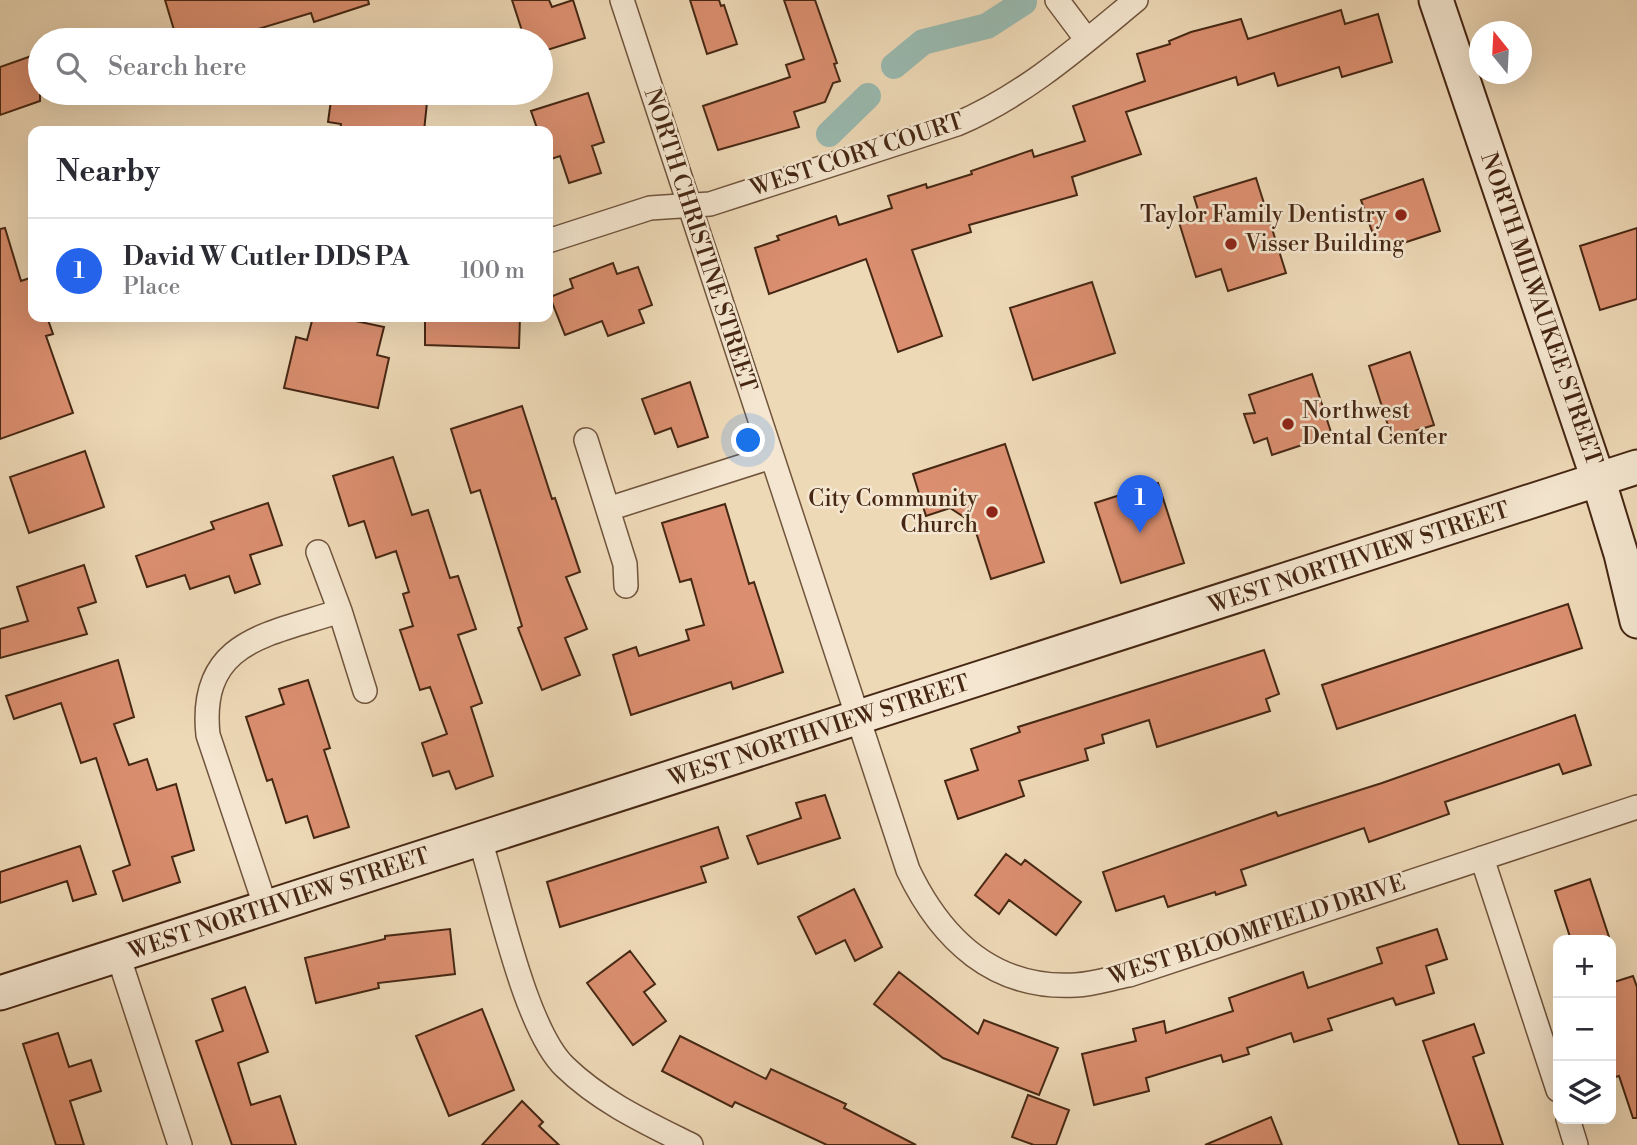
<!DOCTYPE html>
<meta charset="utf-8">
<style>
:root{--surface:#fff;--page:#f7f7f7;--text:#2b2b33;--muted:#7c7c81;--line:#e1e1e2;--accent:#2563eb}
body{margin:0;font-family:"Libre Bodoni",serif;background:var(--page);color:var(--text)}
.controls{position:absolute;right:21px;bottom:21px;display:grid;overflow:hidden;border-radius:14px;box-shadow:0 7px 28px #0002}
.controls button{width:63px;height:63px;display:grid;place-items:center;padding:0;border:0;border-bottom:2px solid var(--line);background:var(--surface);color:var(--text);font:35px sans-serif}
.compass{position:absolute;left:1469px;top:21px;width:63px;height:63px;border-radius:50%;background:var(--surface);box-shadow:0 7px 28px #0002;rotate:342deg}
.you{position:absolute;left:749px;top:441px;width:24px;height:24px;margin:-18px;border:5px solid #fff;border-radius:50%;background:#1a73e8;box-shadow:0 0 0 10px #1a73e833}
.badge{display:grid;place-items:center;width:46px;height:46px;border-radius:50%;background:var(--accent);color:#fff;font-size:23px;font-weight:700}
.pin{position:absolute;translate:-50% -58px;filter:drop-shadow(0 2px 4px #0008)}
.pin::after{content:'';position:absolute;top:37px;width:24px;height:21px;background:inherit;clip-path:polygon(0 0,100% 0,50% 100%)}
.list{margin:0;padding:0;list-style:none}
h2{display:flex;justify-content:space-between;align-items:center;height:91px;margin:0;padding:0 28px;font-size:30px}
h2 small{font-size:23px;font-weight:400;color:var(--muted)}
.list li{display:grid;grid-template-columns:46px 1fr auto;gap:21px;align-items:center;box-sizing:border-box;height:105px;padding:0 28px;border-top:2px solid var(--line)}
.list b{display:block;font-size:26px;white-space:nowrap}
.list p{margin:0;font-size:23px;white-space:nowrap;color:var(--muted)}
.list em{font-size:23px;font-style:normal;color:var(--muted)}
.icon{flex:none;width:38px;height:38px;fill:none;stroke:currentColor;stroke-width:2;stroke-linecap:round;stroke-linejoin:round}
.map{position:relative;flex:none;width:1637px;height:1145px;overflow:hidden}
.search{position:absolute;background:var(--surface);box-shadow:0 7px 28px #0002;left:28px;top:28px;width:525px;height:77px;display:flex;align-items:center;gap:18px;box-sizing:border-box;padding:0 24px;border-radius:38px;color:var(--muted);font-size:26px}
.panel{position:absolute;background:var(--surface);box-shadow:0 7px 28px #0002;left:28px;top:126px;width:525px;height:196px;border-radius:14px}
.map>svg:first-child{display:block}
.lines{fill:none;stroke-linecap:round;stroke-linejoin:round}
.canal{stroke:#99bab0;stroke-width:26}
.building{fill:#db8f70;stroke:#462713;stroke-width:2}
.street-casing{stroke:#70543c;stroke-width:26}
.secondary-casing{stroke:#462713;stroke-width:37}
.street{stroke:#f4e6d0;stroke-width:23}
.secondary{stroke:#f4e6d0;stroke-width:33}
.poi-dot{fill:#8f2418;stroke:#f4e6d0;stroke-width:2.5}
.labels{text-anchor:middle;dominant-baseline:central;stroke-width:5;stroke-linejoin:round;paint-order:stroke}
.street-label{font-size:23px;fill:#462713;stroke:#f4e6d0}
.poi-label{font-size:23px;fill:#462713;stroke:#f4e6d0;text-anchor:end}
</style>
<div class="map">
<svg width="1637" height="1145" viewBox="0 0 1637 1145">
<rect width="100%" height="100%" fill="#eed9b7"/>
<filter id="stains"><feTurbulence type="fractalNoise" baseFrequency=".00286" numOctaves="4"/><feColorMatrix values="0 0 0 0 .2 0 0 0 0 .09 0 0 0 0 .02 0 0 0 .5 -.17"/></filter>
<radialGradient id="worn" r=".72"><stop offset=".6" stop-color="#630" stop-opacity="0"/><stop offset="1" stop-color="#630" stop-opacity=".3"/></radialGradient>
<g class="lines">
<path class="canal" d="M894,66L923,42L987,26L1024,2
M829,134L868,96"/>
</g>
<path class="building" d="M165,0H368L369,4L314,22L311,13L222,40H177Z
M512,0H549L552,7L573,0L585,38L541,52V40H525Z
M690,0H719L721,6L724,5L737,44L707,54Z
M784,0H815L837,63L834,64L840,81L833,83L825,102L794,112L799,127L718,150L703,106L790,77L786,65L804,59Z
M1341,10L1345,24L1378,14L1392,62L1342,77L1339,67L1278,86L1274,73L1238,85L1236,77L1126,112L1141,154L1072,177L1077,195L969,225L971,232L912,250L942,336L898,352L866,259L769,294L755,248L779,240L777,236L836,216L839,225L892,208L888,196L926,184L927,188L972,174L971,171L1032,150L1034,157L1085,141L1073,106L1145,81L1137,54L1170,44L1169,41L1191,32L1241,19L1248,39Z
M40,53V101L0,115V67Z
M332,93H428L424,131H340L341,124L328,122Z
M588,93L604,142L592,146L601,173L569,183L560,156L548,160V131H538L531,111Z
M1256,178L1286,273L1228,291L1221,269L1196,277L1178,219L1199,213L1194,197Z
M1423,179L1440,231L1379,251L1361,200Z
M5,228L21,281L33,277V317H47L53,334L46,336L73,413L0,439V229Z
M1637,228V299L1600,310L1580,246Z
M613,263L617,274L638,267L652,305L639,310L644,323L608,336L602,321L565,335L550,297L573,288L570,279Z
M1092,282L1115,353L1033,380L1010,308Z
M313,317H337L384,327L377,355L389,358L378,408L284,388L296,337L307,340Z
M425,317H520L519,348L425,345Z
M1410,352L1434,425L1392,438L1369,366Z
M1312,374L1332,435L1272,455L1267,438L1254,443L1244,414L1255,413L1249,395Z
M690,382L708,437L678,447L671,428L655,434L642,399Z
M522,406L552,499L555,498L580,572L566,577L587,629L565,638L580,675L542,690L518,628L522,626L480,490L471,493L451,429Z
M1005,444L1044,562L991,579L973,523L950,508L926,516L913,474Z
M85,451L104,507L29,533L10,477Z
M393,457L412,515L428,510L450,578L458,576L476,629L458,635L482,703L471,707L493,776L456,789L449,771L433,776L422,743L447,734L430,687L420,690L400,630L413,626L403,594L409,592L396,551L376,558L364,521L349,526L333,476Z
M1158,483L1184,563L1121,583L1095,503Z
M268,503L282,545L250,555L260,584L235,593L229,576L190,589L185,575L147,587L136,556L214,529L211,522Z
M725,504L749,584L754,582L783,672L733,689L731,682L631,715L613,655L636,647L639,656L689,640L686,630L704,625L691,579L680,582L662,523Z
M84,565L96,602L78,608L87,634L0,658V629L28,621L17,587Z
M1568,604L1582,648L1337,729L1322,685Z
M1264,650L1279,694L1266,699L1270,711L1157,747L1149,720L1102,735L1104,743L1085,749L1088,760L1019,781L1024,796L958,819L945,781L978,770L971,749L1020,732L1018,727Z
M118,660L134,717L114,724L129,765L147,759L157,790L176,784L194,850L172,857L180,882L123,901L113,871L130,865L96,758L81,763L61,703L14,719L6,696Z
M308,680L330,748L324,750L349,827L314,838L307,816L286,823L272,779L267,781L246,717L284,704L279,689Z
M1575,715L1591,765L1563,774L1559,764L1445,802L1449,814L1369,842L1364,828L1241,870L1246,885L1216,895L1215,892L1168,907L1164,896L1116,911L1103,872L1276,812L1278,816L1382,783Z
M825,795L840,838L758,864L747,836L801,818L796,803Z
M718,827L728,858L701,867L706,882L560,927L547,882Z
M80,846L96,894L73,901L67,881L0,903V872Z
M1006,854L1021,865L1025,860L1081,902L1056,935L1009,900L999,914L975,895Z
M1590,879L1610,940H1571L1555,891Z
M854,889L882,947L855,961L845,940L816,954L798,917Z
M450,929L455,974L378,983L379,988L316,1003L305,958L385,939V936Z
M1437,929L1447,959L1426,966L1434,993L1396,1005L1393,998L1328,1019L1332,1030L1294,1042L1291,1033L1247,1048L1249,1054L1223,1062L1221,1055L1146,1078L1149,1091L1094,1105L1082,1054L1136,1041L1133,1029L1164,1021L1166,1033L1233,1011L1229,998L1303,972L1308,988L1382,963L1377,948Z
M630,951L655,984L644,992L666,1021L633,1045L587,983Z
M899,972L978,1034L984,1020L1058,1048L1039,1095L943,1058L874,1004Z
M1633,976L1637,987V1118H1633L1619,1076L1611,1078V983Z
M245,987L268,1052L238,1063L251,1105L280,1096L296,1145H232L196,1041L223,1031L212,999Z
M482,1009L514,1090L449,1116L416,1036Z
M1474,1024L1484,1053L1473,1057L1503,1145H1459L1423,1041Z
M58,1033L69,1067L91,1060L101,1091L70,1101L84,1145H56L23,1044Z
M680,1036L766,1079L771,1069L846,1104L844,1108L916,1145H827L735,1102L732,1107L662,1071Z
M1028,1095L1069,1110L1056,1145H1034L1012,1137Z
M522,1101L543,1122L539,1126L559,1145H482Z
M1271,1117L1282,1145H1205Z"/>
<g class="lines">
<defs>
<path id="street" d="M622,0L908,870C941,939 994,990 1076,985C1094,984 1112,978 1129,975L1637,807
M1057,0L1087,40
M548,241L650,208L710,204L957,124C1025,95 1079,47 1136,0
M586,440L625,564L626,586
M608,509L771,457
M318,552L340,611L365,691
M480,840C498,896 525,1029 565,1067C601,1102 647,1123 691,1145
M1482,858L1558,1090
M266,908L208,735C198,640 268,635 340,611
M118,955L180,1145
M1568,1119L1576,1145"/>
<path id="secondary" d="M1436,0L1599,482L1621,554L1637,621
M0,993L1637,467"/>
</defs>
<use href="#street" class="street-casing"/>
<use href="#secondary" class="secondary-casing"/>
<use href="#street" class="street"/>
<use href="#secondary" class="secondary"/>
</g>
<g class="poi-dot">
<circle cx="1401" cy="215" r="7"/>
<circle cx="1231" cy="244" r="7"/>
<circle cx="1288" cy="424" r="7"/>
<circle cx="992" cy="512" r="7"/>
</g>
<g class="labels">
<g class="street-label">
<text transform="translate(857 155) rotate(-18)">WEST CORY COURT</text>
<text transform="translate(700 240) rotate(72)">NORTH CHRISTINE STREET</text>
<text transform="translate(1541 309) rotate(71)">NORTH MILWAUKEE STREET</text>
<text transform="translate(1359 558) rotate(-18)">WEST NORTHVIEW STREET</text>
<text transform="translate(819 731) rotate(-18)">WEST NORTHVIEW STREET</text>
<text transform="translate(279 904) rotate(-18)">WEST NORTHVIEW STREET</text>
<text transform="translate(1257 930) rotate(-18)">WEST BLOOMFIELD DRIVE</text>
</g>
<g class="poi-label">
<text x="1387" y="215">Taylor Family Dentistry</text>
<text x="1245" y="244" text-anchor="start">Visser Building</text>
<text x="1302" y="411" text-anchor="start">Northwest<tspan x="1302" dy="26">Dental Center</tspan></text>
<text x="978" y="499">City Community<tspan x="978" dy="26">Church</tspan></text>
</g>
</g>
<rect width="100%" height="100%" filter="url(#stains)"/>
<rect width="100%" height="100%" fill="url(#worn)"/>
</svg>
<div class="controls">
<button>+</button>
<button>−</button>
<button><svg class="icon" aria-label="layers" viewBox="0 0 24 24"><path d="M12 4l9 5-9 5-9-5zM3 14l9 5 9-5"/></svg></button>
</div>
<svg class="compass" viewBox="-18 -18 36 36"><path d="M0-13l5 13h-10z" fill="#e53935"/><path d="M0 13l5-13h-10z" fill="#7c7c81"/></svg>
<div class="you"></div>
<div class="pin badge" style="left:1140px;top:533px">1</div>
<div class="search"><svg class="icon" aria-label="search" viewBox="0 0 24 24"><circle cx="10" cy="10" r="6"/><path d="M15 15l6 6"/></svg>Search here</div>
<section class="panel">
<h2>Nearby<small></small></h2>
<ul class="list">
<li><span class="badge">1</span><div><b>David W Cutler DDS PA</b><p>Place</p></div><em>100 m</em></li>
</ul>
</section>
</div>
